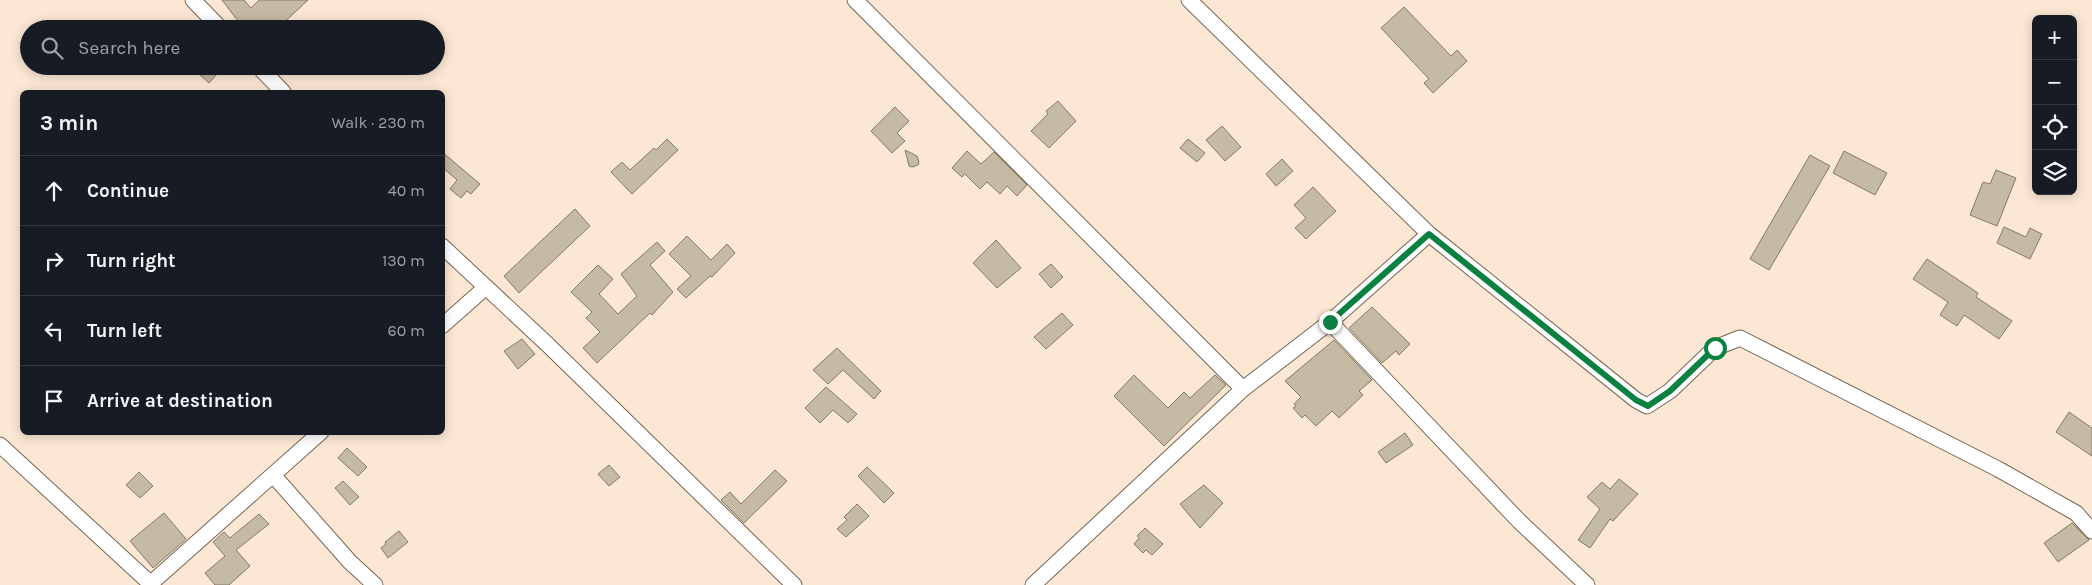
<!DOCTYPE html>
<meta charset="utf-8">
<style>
:root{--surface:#171b24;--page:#20242c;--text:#f1f3f6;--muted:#9ea1a6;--line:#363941}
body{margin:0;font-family:Karla,sans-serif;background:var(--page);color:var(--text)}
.controls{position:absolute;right:15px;top:15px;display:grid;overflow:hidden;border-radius:8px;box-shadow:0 2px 12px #0003}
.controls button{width:45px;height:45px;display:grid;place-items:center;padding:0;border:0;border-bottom:1px solid var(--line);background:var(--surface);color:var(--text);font:25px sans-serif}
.stop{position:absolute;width:15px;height:15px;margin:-11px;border:4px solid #0b8043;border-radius:50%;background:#fff}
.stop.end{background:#0b8043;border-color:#fff;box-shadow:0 1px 5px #0008}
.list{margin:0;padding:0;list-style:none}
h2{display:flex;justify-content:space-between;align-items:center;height:65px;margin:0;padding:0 20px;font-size:21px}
h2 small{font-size:16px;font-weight:400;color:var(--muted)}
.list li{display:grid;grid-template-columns:32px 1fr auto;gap:15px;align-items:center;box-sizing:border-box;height:70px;padding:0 20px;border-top:1px solid var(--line)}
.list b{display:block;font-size:19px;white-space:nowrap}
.list em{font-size:16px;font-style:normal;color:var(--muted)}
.icon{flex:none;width:28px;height:28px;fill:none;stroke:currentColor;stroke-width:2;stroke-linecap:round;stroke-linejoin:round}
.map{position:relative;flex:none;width:2092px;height:585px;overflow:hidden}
.search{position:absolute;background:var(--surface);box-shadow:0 2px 12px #0003;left:20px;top:20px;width:425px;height:55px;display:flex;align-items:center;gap:12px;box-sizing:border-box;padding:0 18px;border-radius:28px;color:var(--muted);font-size:19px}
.panel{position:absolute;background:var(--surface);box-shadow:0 2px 12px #0003;left:20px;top:90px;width:425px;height:345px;border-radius:8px}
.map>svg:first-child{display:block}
.building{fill:#c5baa3;stroke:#857a65}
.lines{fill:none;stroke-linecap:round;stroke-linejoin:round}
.street-casing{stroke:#776554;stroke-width:17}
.street{stroke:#fff;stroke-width:15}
.route{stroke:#0b8043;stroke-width:6}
</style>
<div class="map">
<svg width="2092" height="585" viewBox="0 0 2092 585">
<rect width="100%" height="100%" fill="#fce7d4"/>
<path class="building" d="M222,0H244L251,8L259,0H308L277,29H244Z
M1404,7L1451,56L1457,50L1467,61L1433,93L1424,83L1429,79L1381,28Z
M190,66H224L209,83Z
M1058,101L1076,121L1049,148L1031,131L1048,114L1046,111Z
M895,107L909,121L897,133L905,141L892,153L871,131Z
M1222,126L1241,147L1225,161L1206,140Z
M667,139L678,150L632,194L611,172L622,162L630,170L654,148L656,150Z
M1188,139L1205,153L1197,162L1180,148Z
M905,150L917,156L919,162L918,165L912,167L909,166Z
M967,151L981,164L994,152L1027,185L1017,196L1007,186L1000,194L987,182L980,189L965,174L962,177L952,168Z
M1844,151L1887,173L1875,195L1833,173Z
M442,152L480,184L471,194L467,191L461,198L450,189L457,180L442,167Z
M1810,155L1830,166L1769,270L1750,259Z
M1282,159L1293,171L1276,186L1266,174Z
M1996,170L2016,178L1997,226L1970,215L1983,182L1990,184Z
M1313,187L1336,211L1306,239L1295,228L1306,218L1294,205Z
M575,209L590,226L519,293L504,276Z
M2004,227L2026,237L2030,228L2042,234L2030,259L1997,243Z
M687,236L711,260L727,244L735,253L712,277L710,276L686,298L677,289L691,276L669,254Z
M996,240L1021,268L997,288L973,263Z
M657,242L665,251L650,265L673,292L652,315L650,313L597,363L583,348L600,332L586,318L592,312L571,292L598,265L613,279L599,294L618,314L637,296L621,274Z
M1927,259L1978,293L1976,297L2012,321L1999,339L1964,315L1957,326L1940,315L1948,302L1913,279Z
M1051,264L1063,277L1051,288L1039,274Z
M1372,307L1410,344L1399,355L1396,351L1382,363L1349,328Z
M1062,313L1073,325L1046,349L1034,337Z
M522,339L535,354L518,369L504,351Z
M1334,340L1372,380L1359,391L1363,395L1339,418L1332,411L1316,426L1305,415L1302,418L1293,408L1296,406L1294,404L1301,397L1285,381Z
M837,348L881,391L874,399L843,370L828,384L813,370Z
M1134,375L1168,408L1184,392L1190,398L1215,375L1226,385L1164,446L1114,396Z
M826,387L857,414L848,423L833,410L820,423L805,408Z
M2069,412L2092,428V456L2056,432Z
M1405,433L1413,445L1386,463L1378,452Z
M347,448L367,467L358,476L338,458Z
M609,465L620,477L609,486L598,474Z
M867,467L894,493L884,503L858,476Z
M775,470L787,481L744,523L721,500L730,492L741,504Z
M139,472L153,486L140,498L126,485Z
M1619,479L1638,494L1613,521L1610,519L1590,548L1578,540L1600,509L1587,497L1602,482L1610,489Z
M343,481L359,497L350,505L335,488Z
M1204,485L1223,503L1200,528L1180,504Z
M857,504L869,516L846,537L837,529L847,520L844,517Z
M164,513L186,539L153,568L130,541Z
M259,514L269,524L236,550L250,566L229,585H215L205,573L225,556L213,542L224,532L230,538Z
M2072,523L2089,540L2058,562L2044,543Z
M1145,528L1163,544L1152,555L1146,550L1143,553L1134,544L1139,538L1137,536Z
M399,531L408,542L388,558L381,548L386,544L385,542Z"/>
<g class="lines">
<defs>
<path id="street" d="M193,0L221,29
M855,0L1243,389
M258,66L283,92
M1429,234L1636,400L1647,406L1670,391L1715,348L1740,338L1998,469L2076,513L2092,531
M442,246L547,344L794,585
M1330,322L1519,521L1587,585
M442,326L486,287
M0,445L152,585
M273,475L350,562L375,585
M149,585L321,432
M1033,585L1243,389L1330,322L1429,234L1189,0"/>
</defs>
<use href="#street" class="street-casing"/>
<use href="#street" class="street"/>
</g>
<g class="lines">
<path class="route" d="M1330,322L1429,234L1636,400L1648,406L1670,391L1715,348"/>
</g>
</svg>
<div class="controls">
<button>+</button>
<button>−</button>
<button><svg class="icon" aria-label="locate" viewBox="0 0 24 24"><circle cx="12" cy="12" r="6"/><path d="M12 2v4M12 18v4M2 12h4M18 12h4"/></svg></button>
<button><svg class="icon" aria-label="layers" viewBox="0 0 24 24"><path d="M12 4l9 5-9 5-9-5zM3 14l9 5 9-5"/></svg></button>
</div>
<div class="stop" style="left:1715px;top:348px"></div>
<div class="stop end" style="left:1330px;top:322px"></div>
<div class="search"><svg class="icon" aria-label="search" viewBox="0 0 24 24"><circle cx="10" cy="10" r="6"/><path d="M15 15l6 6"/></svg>Search here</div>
<section class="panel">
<h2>3 min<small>Walk · 230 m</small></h2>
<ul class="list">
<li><svg class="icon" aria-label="ahead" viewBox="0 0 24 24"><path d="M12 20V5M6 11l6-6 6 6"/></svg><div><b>Continue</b></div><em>40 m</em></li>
<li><svg class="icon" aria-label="right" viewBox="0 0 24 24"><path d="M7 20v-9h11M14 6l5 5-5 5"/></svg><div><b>Turn right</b></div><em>130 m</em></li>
<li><svg class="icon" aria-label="left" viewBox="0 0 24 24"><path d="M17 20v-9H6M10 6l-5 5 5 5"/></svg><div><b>Turn left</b></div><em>60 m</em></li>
<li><svg class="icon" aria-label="arrive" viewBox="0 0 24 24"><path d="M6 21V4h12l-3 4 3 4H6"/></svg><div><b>Arrive at destination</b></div></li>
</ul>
</section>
</div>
